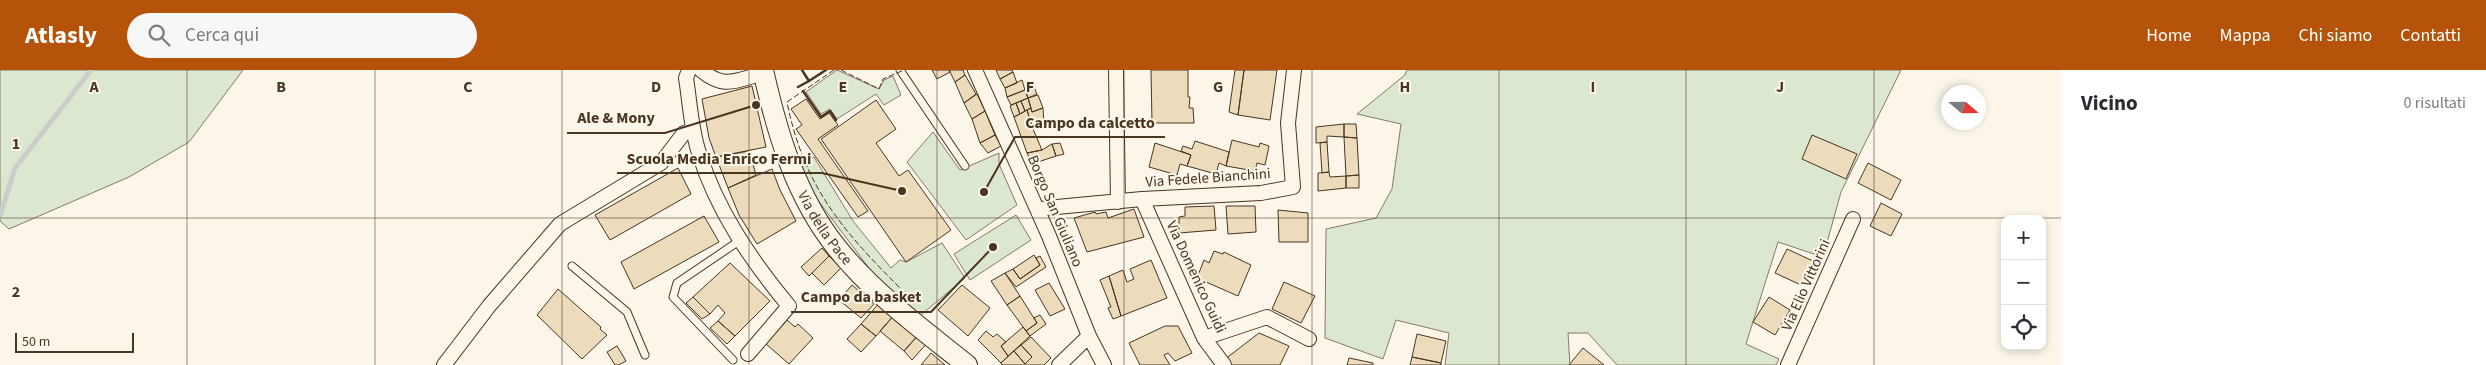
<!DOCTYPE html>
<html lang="it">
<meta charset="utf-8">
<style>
:root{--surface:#fff;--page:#f7f7f7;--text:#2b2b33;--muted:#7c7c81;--line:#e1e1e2;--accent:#b45309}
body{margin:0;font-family:"Source Sans 3",sans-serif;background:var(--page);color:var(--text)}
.controls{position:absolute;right:15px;bottom:15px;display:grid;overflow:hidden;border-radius:10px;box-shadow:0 2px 8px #0003}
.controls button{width:45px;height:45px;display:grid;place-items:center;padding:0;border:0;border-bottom:1px solid var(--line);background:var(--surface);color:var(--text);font:25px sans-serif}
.compass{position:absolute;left:1941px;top:15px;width:45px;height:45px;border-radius:50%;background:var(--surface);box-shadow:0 2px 8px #0003;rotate:110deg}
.scale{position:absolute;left:15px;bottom:12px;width:119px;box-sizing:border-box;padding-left:5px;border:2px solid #4a3520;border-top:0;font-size:14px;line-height:18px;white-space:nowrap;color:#4a3520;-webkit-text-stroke:4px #fbf6e9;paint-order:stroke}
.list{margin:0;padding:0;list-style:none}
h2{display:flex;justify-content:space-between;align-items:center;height:65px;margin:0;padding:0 20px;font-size:21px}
h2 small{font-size:16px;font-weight:400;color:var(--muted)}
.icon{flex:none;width:28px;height:28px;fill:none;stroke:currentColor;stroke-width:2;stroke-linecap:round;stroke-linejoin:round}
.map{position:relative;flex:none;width:2061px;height:295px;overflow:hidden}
header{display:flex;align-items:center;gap:30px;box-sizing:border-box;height:70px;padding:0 25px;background:var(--accent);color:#fff}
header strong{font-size:24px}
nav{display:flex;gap:28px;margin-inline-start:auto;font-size:18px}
.search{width:350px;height:45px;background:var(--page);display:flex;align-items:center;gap:12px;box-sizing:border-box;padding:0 18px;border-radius:28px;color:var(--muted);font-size:19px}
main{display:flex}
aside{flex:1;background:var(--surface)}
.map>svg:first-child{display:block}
.green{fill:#dce7d0;stroke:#887966}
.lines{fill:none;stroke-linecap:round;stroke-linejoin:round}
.stream{stroke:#c9cecd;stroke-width:5}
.building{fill:#ecdcbc;stroke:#4a3520}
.service-casing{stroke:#4a3520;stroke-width:9}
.minor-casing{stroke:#4a3520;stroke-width:16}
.secondary-casing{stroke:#4a3520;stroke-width:22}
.service{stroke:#fbf6e9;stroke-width:7}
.minor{stroke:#fbf6e9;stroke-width:14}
.secondary{stroke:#fbf6e9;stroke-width:20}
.fence{stroke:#4a3520;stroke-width:1;stroke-dasharray:6 2.5;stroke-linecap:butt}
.wall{stroke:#4a3520;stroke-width:2.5}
.grid{fill:none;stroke:#4a3520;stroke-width:1;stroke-opacity:0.55}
.labels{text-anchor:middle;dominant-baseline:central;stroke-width:4;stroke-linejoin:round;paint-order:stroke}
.street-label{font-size:15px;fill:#4a3520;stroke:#fbf6e9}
.grid-label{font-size:16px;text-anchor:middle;font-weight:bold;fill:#4a3520;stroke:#fbf6e9;stroke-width:4;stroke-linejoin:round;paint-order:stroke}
.leader{fill:none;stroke:#4a3520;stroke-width:2}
.callout-dot{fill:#4a3520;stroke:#fbf6e9;stroke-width:2}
.callout-label{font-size:16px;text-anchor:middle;font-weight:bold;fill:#4a3520;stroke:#fbf6e9;stroke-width:4;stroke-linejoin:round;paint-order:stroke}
</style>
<header>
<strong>Atlasly</strong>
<div class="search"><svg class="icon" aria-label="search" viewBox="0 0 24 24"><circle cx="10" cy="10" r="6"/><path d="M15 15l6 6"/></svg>Cerca qui</div>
<nav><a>Home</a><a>Mappa</a><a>Chi siamo</a><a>Contatti</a></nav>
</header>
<main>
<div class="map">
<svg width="2061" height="295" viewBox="0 0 2061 295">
<rect width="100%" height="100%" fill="#fbf6e9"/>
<path class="green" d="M0,0H243L189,72L129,107L9,159L0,151Z
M837,0L879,19L884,10L893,6L901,25L884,35L876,24L837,49L830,39L821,44L806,22Z
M1407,0H1901L1841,122L1823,187L1778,172L1746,274L1779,289L1776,295H1617L1588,263H1568L1570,295H1445L1449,263L1396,250L1383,289L1325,268L1326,159L1376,148L1392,119L1401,54L1357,44L1405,5Z
M933,62L960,100L999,83V94L1017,135L966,170L907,92Z
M814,87L853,151L891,198L900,190L906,192L942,173L965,208L921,245L878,210L795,100Z
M1016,145L1031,170L970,210L954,184Z"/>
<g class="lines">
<path class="stream" d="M0,146L15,98L91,0"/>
</g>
<path class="building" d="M932,0H949L950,2L937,9Z
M949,0H963L965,5L955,12Z
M996,0H1012L1013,2L1000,9Z
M1151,0H1188V27H1190L1189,38H1193L1194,53H1152Z
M1235,0H1244L1238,45L1229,42Z
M1244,0H1277L1270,50L1238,45Z
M1013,2L1017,13L1005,18L1000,9Z
M965,5L976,24L964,33L955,12Z
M1022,10L1025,20L1007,27L1005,18Z
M752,16L766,77L716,87L709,68L702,29Z
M1034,17L1037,24L1028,28L1025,20Z
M1025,20L1028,28L1011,35L1007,27Z
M977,24L985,41L972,49L964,33Z
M1038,25L1043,38L1032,42L1028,28Z
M1028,28L1031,38L1025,41L1021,31Z
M806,29L820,49L829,43L838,55L818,69L868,141L858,147L796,59L802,55L791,39Z
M876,30L896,59L876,73L899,106L908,100L951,160L906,192L821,69Z
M1021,31L1025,41L1020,44L1016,33Z
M1016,33L1020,44L1014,47L1010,36Z
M1031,38L1032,42L1043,38L1044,55L1033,59L1027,40Z
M1027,40L1033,59L1042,80L1027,83L1014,47Z
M985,41L995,65L980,73L972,49Z
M1344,54H1356L1357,68L1344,67Z
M1344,54V67L1327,66V72L1316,73V57Z
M995,65L1001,76L988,83L980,73Z
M1812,65L1857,84L1846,109L1802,89Z
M1344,67L1357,68L1359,105L1346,106Z
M1232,70L1259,77L1260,73L1269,76L1265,95L1257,93L1255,101L1226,96Z
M1195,71L1229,82L1226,96L1219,93L1216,104L1187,96L1191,85L1181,81L1183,76L1192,79Z
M1327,72L1329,102L1322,103L1320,73Z
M1060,73L1064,84L1056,86L1052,74Z
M1155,73L1191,85L1187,96L1180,94L1177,105L1149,97Z
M1052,74L1056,86L1032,94L1027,83L1042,80Z
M749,81L756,105L728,118L716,87Z
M1868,93L1901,110L1891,130L1858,113Z
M678,98L691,124L610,170L595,145Z
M772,99L780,120L796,151L757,174L739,145L728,118Z
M1329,102L1330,107L1346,106V118L1318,121V103Z
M1359,105V118H1346V106Z
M1881,133L1902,144L1891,166L1870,156Z
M1214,136L1216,160L1179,163V147L1185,146V137Z
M1226,136H1255L1256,162L1228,164Z
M1134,139L1144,167L1087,182L1074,148L1095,142L1096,144L1106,142L1108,148Z
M1278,140L1308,143V172H1279Z
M704,146L719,172L634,219L621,192Z
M822,178L829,186L809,206L801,197Z
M1787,179L1813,191L1801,215L1775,203Z
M1214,181L1223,184L1224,182L1251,195L1238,226L1197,208L1204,190L1209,193Z
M1034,185L1040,195L1020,209L1013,199Z
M829,186L841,198L824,215L812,203Z
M1040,186L1046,197L1016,217L1005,203L1013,199L1020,209L1040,195L1036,188Z
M1151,190L1167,228L1121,246L1109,206L1123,200L1127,212L1134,209L1130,199Z
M730,193L770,231L735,266L718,251L725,243L718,235L710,244L693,227Z
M1005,203L1020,226L1007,235L991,211Z
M1109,206L1121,246L1113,249L1108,238L1111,237L1100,210Z
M1284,212L1315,226L1301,253L1272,239Z
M1049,213L1065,239L1050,246L1035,220Z
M852,215L874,234L861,248L839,230Z
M962,215L990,238L968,266L938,240Z
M558,219L601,257L600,259L607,265L582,289L537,245Z
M1020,226L1037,253L1026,261L1007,235Z
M693,227L710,244L702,249L686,233Z
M1769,227L1790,240L1775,265L1753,252Z
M880,232L896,243L876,266L861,254Z
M896,243L920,263L904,281L880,261Z
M1040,245L1046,254L1030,266L1026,261L1037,253L1034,248Z
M787,250L795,257L798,254L813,268L789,294L766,274Z
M718,251L735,266L727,274L710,258Z
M861,254L876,266L861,282L847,269Z
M1165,256H1178L1192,283L1175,291L1168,283L1164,285L1170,295H1140L1129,273Z
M1023,257L1030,266L1008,286L1001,276Z
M986,261L993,267L997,264L1006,272L1001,276L1008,286L1001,293L978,270Z
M920,263L929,271L912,290L904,281Z
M1259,263L1289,276L1280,295H1228L1224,290Z
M1417,264L1446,271L1441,293L1412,287Z
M1031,267L1051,288L1044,295H1002L1001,293L1014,281L1025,294L1032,287L1021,275Z
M1021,275L1032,287L1025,294L1014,281Z
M617,276L626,291L619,295H615L607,282Z
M1583,278L1604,295H1569Z
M931,283L945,295H921Z
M1412,287L1441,293V295H1410Z
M1349,288L1373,293V295H1347Z"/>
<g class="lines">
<defs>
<path id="service" d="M900,0L965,96
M572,196L627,242L645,285
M733,290L673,227L677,213L739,171"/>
<path id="minor" d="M689,0L686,8C690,33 691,59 699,83C717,141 751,190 789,236L748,284
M701,0C725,20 736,10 764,3
M975,0L1049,166L1089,266L1104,295
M1116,0L1118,132
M1142,129L1204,268L1224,295
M1038,141L1046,138L1142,129L1261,123L1293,117L1288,53L1294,0
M1204,268L1267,247L1309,269
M444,295L489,236L560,154L661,93L684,63L693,60
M1059,295L1089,266
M1788,295L1853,149"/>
<g id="secondary">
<path id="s1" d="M763,0C777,63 796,127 837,178C873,223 922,259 967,295"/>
</g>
</defs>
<use href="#service" class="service-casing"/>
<use href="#minor" class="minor-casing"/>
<use href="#secondary" class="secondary-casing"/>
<use href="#service" class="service"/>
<use href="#minor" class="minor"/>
<use href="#secondary" class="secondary"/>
<path class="fence" d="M834,0L787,32C804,117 842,160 902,220
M841,0L879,19L883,9L904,0"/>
<path class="wall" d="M802,0L809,11L826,0
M798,17L809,11
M803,21L821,47L830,41L836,50"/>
</g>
<path class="grid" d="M187,0V295M375,0V295M562,0V295M749,0V295M937,0V295M1124,0V295M1312,0V295M1499,0V295M1686,0V295M1874,0V295M0,148H2061"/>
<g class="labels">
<g class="street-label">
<text transform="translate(1208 108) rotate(-4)">Via Fedele Bianchini</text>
<text transform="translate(1055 141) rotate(67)">Borgo San Giuliano</text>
<text stroke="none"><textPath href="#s1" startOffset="171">Via della Pace</textPath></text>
<text transform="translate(1196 207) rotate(65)">Via Domenico Guidi</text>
<text transform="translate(1806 215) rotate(-66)">Via Elio Vittorini</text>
</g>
</g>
<g class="grid-label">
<text x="94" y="22">A</text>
<text x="281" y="22">B</text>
<text x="468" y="22">C</text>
<text x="656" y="22">D</text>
<text x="843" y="22">E</text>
<text x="1030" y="22">F</text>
<text x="1218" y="22">G</text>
<text x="1405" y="22">H</text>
<text x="1593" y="22">I</text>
<text x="1780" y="22">J</text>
<text x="16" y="79">1</text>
<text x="16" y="227">2</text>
</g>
<path class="leader" d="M756 35L665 63H567M984 122L1015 67H1165M902 121L822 103H617M993 177L931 242H791"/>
<g class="callout-dot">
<circle cx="756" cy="35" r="5"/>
<circle cx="984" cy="122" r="5"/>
<circle cx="902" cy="121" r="5"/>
<circle cx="993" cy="177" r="5"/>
</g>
<g class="callout-label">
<text x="616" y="53">Ale &amp; Mony</text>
<text x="1090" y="58">Campo da calcetto</text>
<text x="719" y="94">Scuola Media Enrico Fermi</text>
<text x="861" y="232">Campo da basket</text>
</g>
</svg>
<div class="controls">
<button>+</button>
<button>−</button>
<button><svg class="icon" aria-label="locate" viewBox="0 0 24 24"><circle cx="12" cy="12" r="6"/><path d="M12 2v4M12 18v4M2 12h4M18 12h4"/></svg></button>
</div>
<svg class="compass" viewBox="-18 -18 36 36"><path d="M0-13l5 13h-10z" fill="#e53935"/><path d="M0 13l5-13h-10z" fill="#7c7c81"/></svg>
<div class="scale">50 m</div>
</div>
<aside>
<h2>Vicino<small>0 risultati</small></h2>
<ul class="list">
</ul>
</aside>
</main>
